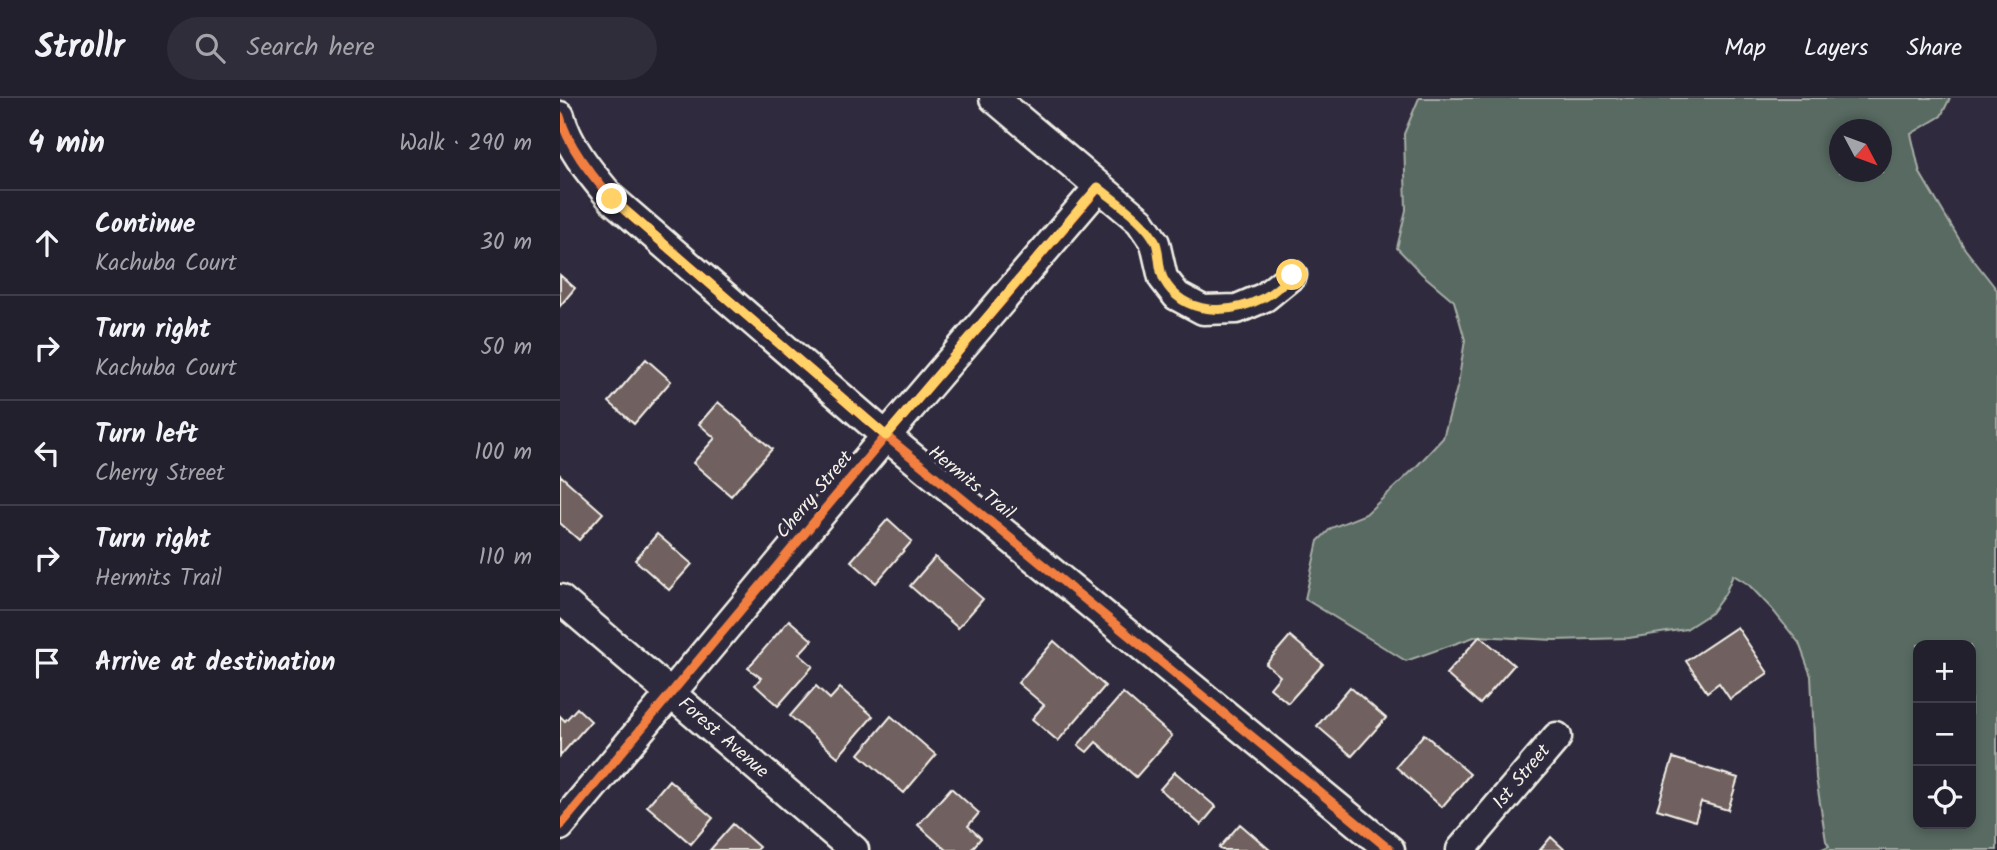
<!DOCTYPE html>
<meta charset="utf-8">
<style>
:root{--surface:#23202e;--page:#2f2d3a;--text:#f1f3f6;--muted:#a3a3aa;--line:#403e4a}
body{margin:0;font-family:Kalam,sans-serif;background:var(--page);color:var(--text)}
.controls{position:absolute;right:21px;bottom:21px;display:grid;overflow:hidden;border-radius:14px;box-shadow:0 4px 10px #0003}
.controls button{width:63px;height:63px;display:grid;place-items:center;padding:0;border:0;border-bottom:2px solid var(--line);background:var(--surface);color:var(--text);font:35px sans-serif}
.compass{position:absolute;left:1269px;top:21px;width:63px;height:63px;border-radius:50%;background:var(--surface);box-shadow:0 4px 10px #0003;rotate:131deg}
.stop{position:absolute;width:21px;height:21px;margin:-16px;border:5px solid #ffd166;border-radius:50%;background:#fff}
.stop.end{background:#ffd166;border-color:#fff;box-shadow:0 2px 7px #0008}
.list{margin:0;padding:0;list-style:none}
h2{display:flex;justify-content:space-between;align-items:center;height:91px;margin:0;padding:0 28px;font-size:30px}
h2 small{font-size:23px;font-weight:400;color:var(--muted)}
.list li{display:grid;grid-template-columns:46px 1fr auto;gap:21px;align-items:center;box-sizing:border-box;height:105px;padding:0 28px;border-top:2px solid var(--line)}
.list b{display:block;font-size:26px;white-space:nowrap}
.list p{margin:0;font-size:23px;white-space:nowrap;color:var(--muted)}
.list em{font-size:23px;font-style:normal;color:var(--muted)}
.icon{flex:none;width:38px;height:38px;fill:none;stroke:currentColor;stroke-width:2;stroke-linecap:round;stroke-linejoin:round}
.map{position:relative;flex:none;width:1437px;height:752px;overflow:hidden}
header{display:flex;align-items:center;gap:42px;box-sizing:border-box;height:98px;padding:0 35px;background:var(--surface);border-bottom:2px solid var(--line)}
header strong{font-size:33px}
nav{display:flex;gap:38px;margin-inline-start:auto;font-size:24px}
.search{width:490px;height:63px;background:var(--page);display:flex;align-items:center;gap:18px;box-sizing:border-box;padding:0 24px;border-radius:38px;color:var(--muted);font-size:26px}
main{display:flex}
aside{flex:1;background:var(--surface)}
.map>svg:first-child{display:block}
.green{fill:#586a62;stroke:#a6aea5;stroke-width:2;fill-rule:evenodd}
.building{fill:#70615e;stroke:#f4f1e8;stroke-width:2}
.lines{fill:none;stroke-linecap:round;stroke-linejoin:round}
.minor-casing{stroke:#f4f1e8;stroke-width:33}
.minor{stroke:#2f2a3d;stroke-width:28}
.cycleway-casing{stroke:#2f2a3d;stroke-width:13}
.cycleway{stroke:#f27e40;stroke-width:9}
.route{stroke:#ffd166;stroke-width:9}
.labels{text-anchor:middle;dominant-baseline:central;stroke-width:7;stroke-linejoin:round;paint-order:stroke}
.street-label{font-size:19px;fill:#f4f1e8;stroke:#2f2a3d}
</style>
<header>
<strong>Strollr</strong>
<div class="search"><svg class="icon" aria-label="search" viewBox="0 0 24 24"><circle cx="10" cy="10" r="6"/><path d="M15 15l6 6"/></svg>Search here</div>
<nav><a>Map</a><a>Layers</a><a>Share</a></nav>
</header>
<main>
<aside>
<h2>4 min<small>Walk · 290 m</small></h2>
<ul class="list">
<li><svg class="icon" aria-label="ahead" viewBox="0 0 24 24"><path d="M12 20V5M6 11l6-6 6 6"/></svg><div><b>Continue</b><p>Kachuba Court</p></div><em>30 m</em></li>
<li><svg class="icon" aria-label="right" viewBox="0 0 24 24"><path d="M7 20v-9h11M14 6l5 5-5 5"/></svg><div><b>Turn right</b><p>Kachuba Court</p></div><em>50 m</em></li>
<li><svg class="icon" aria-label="left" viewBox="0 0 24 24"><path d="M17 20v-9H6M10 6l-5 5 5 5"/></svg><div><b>Turn left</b><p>Cherry Street</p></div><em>100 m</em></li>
<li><svg class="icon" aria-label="right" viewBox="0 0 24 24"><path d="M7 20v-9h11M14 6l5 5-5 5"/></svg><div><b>Turn right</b><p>Hermits Trail</p></div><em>110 m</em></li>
<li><svg class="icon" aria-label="arrive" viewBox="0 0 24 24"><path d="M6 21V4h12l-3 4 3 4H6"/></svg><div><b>Arrive at destination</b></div></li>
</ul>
</aside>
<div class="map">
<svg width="1437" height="752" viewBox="0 0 1437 752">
<rect width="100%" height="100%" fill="#2f2a3d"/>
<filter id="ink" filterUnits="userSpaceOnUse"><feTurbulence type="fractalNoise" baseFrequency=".0143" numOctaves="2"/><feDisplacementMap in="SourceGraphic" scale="14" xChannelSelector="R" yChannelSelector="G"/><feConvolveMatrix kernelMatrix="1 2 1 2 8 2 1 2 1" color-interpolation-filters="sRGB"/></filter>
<g filter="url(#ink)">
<path class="green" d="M859,0H1390L1381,18L1351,36L1360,75L1405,151L1437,192V752H1260L1269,748L1266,743L1256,680L1251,578L1239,545L1211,510L1188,486L1173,477L1165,496L1151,515L1126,531L1069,540L994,542L917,538L846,563L745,501L758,443L771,430L806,416L855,370L883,340L898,286L905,242L894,203L862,176L837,150L846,112L844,36ZM1280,32H1322V74H1280ZM1358,547H1411V726H1358Z"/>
<path class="building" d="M0,177L15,190L0,208Z
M86,261L111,283L74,326L49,304Z
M158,304L212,351L171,398L133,365L155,340L139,326Z
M0,377L43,415L19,442L0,425Z
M328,421L352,443L316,485L291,463Z
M97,436L132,466L109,492L75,462Z
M375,459L423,501L398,530L350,488Z
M229,522L252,542L239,556L253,568L218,608L195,587L201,580L188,570Z
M1177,529L1208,575L1170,601L1159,585L1147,594L1126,563Z
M730,538L763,566L728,605L710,590L720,578L706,566Z
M920,538L954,567L920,606L886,576Z
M494,543L545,588L498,643L472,621L484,607L458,585Z
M256,588L270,601L280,590L313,618L278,659L230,618Z
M790,589L826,620L792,658L757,628Z
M563,595L612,638L576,679L536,644L527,654L518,647Z
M17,610L31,623L0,658V618L5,623Z
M331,618L376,657L344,695L299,656Z
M864,636L910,676L882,709L836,669Z
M1113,660L1178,680L1168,712L1141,704L1135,723L1097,711Z
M615,674L656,709L641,727L600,691Z
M109,682L153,720L131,746L87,708Z
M391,690L419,715L408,728L421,740L411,752H386L358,727Z
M173,726L199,749L196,752H150Z
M680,726L710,752H662L659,750Z
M991,739L1005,752H980Z"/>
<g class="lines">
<defs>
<path id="minor" d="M434,0L580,123L595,145L603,180L617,198L643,212L677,211L705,199L732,177
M0,18C8,49 32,77 52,101L326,338L830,752
M0,501L294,752
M0,728L326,338L538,90
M901,752L997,639"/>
</defs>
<use href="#minor" class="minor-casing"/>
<use href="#minor" class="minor"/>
<defs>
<path id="cycleway" d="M0,18C8,49 32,77 52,101L326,338L830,752
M0,728L326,338L538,90"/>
</defs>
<use href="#cycleway" class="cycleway-casing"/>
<use href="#cycleway" class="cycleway"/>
</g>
</g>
<g class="lines" filter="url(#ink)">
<path class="route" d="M52,101L326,338L538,89C556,104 586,123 596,145C600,156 598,171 604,182C624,218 670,217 703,200C714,195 723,185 732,177"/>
</g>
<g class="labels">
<g class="street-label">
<text transform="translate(411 385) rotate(39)">Hermits Trail</text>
<text transform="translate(255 397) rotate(-50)">Cherry Street</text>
<text transform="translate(163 640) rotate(41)">Forest Avenue</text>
<text transform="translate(962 679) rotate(-50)">1st Street</text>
</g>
</g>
</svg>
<div class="controls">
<button>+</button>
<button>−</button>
<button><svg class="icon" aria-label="locate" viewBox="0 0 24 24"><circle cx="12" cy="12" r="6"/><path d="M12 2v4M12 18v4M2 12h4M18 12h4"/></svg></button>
</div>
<svg class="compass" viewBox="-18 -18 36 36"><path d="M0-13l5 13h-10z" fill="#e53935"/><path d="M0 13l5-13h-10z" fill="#a3a3aa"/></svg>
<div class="stop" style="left:732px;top:177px"></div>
<div class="stop end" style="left:52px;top:101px"></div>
</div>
</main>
